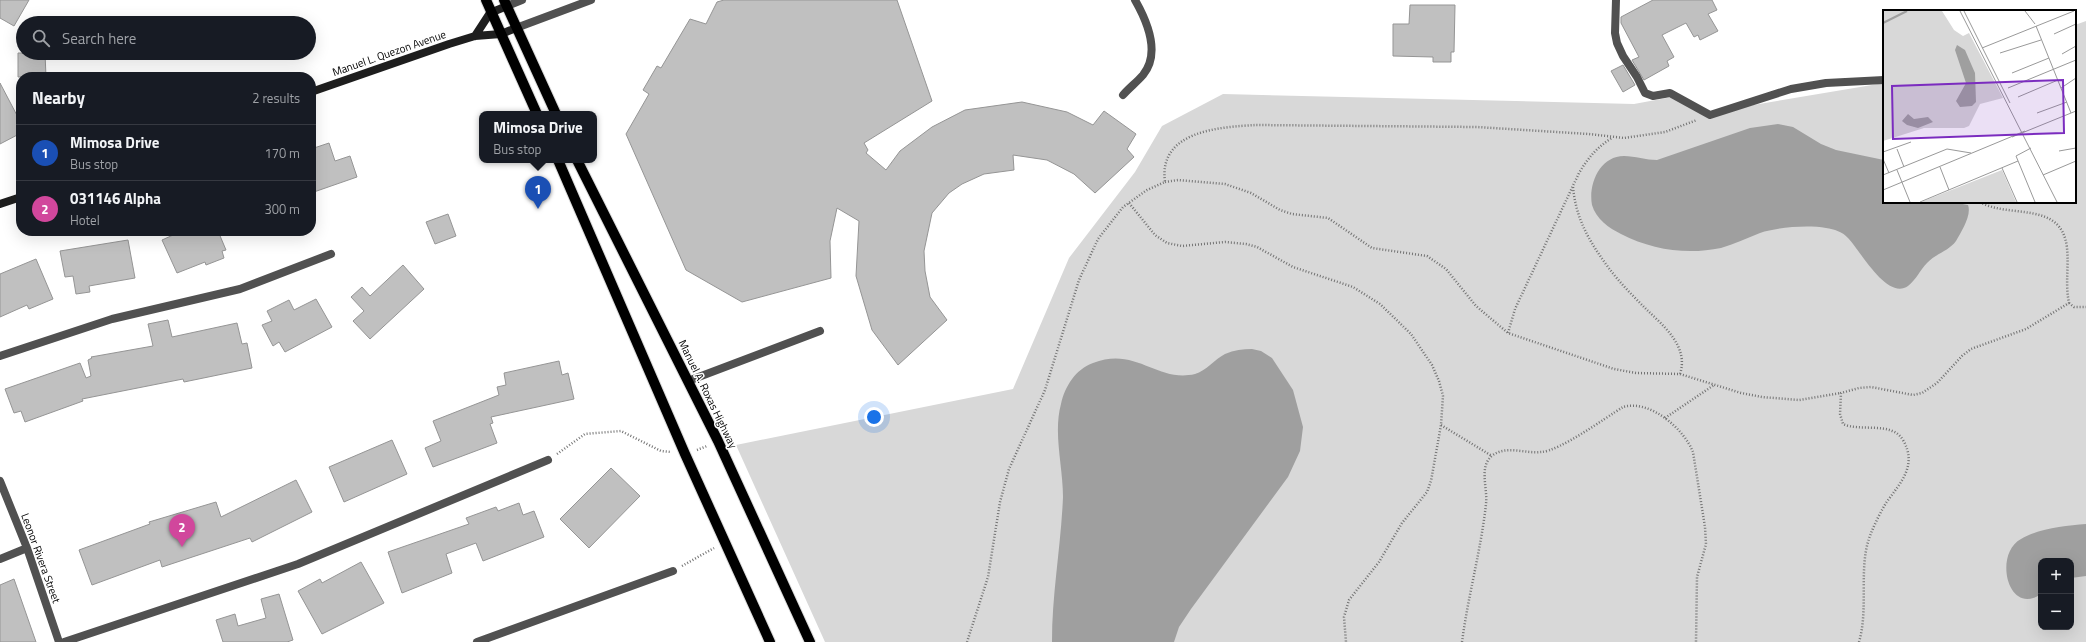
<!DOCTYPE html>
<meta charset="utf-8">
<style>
:root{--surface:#171b24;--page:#242831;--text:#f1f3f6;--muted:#9ea1a6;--line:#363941;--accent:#db2777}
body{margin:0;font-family:"Titillium Web",sans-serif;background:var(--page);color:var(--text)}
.controls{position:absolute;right:12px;bottom:12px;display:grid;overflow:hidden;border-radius:8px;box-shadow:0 4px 16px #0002}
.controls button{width:36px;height:36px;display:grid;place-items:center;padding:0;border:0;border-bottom:1px solid var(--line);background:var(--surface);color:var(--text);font:20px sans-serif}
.you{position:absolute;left:874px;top:417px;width:14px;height:14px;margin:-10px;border:3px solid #fff;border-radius:50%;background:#1a73e8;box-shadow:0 0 0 6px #1a73e833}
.badge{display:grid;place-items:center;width:26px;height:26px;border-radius:50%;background:var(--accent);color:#fff;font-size:13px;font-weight:700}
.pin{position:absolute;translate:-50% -33px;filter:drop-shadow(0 1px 2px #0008)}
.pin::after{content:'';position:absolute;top:21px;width:14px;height:12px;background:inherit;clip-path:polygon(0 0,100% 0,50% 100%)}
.popup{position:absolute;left:479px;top:111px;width:118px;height:52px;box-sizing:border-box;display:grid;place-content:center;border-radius:8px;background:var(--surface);filter:drop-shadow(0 1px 3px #0005);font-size:13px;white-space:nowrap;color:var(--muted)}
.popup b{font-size:15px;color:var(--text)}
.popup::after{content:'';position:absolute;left:50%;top:100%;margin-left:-8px;border:8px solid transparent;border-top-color:var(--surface)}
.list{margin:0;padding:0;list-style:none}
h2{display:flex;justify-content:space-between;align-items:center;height:52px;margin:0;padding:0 16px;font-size:17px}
h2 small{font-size:13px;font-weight:400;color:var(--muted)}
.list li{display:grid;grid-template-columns:26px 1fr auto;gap:12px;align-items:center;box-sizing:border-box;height:56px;padding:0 16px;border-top:1px solid var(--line)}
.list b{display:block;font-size:15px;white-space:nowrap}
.list p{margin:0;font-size:13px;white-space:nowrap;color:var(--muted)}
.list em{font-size:13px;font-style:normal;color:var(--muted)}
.icon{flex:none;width:22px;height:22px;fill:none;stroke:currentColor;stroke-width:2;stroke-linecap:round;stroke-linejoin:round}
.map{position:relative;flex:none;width:2086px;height:642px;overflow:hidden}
.search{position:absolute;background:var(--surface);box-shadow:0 4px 16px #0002;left:16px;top:16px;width:300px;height:44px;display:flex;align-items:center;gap:10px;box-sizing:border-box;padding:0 14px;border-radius:22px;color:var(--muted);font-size:15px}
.panel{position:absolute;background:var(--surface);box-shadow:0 4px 16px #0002;left:16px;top:72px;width:300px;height:164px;border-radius:16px}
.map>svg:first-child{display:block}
.green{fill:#d8d8d8;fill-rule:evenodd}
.water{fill:#9f9f9f}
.building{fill:#c0c0c0;stroke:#959595}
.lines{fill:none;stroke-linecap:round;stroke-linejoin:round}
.primary-casing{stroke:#dbdbdb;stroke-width:12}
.path{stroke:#737373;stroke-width:2.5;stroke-dasharray:1 2;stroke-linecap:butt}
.lane{stroke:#515151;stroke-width:8}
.street{stroke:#515151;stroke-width:8}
.secondary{stroke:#1e1e1e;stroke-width:8}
.primary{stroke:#000;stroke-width:10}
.labels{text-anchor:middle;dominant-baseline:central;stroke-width:3;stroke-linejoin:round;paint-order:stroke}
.street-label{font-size:11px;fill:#000;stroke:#fff}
.inset-river{fill:none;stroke:#9f9f9f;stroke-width:2}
.inset-road{fill:none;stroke:#999;stroke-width:1}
.view{fill:#7b2cbf;fill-opacity:0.15;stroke:#7b2cbf;stroke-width:2}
.inset-edge{fill:none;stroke:#000;stroke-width:2}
</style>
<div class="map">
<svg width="2086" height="642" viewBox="0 0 2086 642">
<rect width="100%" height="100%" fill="#fff"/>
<path class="green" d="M2086,21V642H825L736,445L1013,389L1069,258L1135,172L1162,126L1223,94L1634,104L1672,97L1712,112L1884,83V202H2075V25ZM2041,561H2071V627H2041Z"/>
<path class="water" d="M1778,124L1793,127L1821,144L1836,150L1884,160V202H1952L1968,205C1972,215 1961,232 1956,241C1949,251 1935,254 1927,263C1920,270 1916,280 1908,286C1887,301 1860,250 1848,238C1843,232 1834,229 1826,228C1808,225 1778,227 1760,233C1747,238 1734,244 1721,248C1687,255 1652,250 1621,234C1609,228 1596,219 1592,205C1588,184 1600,156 1624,156C1635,156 1646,160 1657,160L1750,128Z
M1252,349L1261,351L1272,358L1293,390L1303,427L1300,451L1288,477L1191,609L1179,627L1174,642H1052C1052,593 1061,546 1063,497C1063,467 1053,433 1061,404C1065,386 1076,369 1093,363C1136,346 1157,383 1195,374C1206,371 1215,359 1225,354C1234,350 1243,349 1252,349Z
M2086,524V576L2071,578V561H2041V594C2008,617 1993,554 2021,539C2039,528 2065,526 2086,524Z"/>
<path class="building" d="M0,0H29L14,26L0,18Z
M724,0H897L932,101L864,143L868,150L866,153L886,170L900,151L932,127L965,110L1022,102L1067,112L1093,125L1104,111L1136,134L1127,149L1134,157L1095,193L1074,174L1047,160L1013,155L1014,170L984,174L962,184L949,193L932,213L924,251L925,271L930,297L947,320L898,365L872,330L856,276L859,221L837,208L830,241L831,278L742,302L686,270L626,134L649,94L643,90L657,66L661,68L690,19L706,24L717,2Z
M1653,0H1712L1717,10L1708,14L1718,31L1700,40L1698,35L1694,37L1686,23L1662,35L1674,57L1667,61L1669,66L1644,80L1632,60L1639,57L1621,23V17Z
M1410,5H1455L1454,52H1451V62H1433V57L1393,56V24H1409Z
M18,53H45L46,77H18Z
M1623,65L1635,85L1623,92L1611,71Z
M0,83L21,123V133L0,144Z
M329,143L335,161L350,156L357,177L311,193V149Z
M448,214L456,236L435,244L426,222Z
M182,231H218L226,250L222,251L224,258L206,265L205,262L177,273L162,240Z
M128,240L135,278L89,286L90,292L76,294L73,276L65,277L60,251Z
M36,259L53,299L29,309L27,305L0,317V274Z
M403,265L424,289L370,339L353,321L364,311L351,297L362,287L370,296Z
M316,299L332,327L285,352L279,342L273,346L262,325L272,321L267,311L289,300L294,310Z
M168,320L172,337L237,323L242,344L247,343L252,368L184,382L183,379L82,399L83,401L25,422L21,411L14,413L5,389L80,363L86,378L91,376L88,360L92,358L91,357L153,346L148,324Z
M559,361L562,375L568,373L574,399L491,417L493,423L490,424L497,443L433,467L425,448L441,441L433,421L499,395L497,387L506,385L504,373Z
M392,440L407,474L344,502L329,467Z
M611,468L640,496L589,548L560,519Z
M296,480L312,512L252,542L250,538L162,567L160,560L92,585L79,550L150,524L149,522L216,502L221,517Z
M519,503L523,515L534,511L544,537L483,561L476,543L446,554L452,573L402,593L388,552L469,524L466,518L496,507L498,511Z
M361,562L384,603L322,634L298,591L320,579L322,583Z
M14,579L36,642H0V585Z
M279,594L293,640L287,642H223L216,620L235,614L238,626L266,618L261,599Z"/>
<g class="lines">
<defs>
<path id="primary" d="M486,0L537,114
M504,0L556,114
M558,160L685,454L770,642
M577,160L718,441L810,642"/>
</defs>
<use href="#primary" class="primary-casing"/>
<path class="path" d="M1165,182L1178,180L1225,184L1251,193L1280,210L1292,214L1328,218L1372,248L1427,256L1446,269L1476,306L1508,333L1614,369L1636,373L1680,374L1741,393L1762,397L1799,400L1841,393
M1573,187C1576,219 1589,241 1608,267C1619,282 1634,297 1647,310C1664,326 1689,347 1680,374
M1129,203L1155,235L1167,243L1182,246L1225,242L1246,244L1257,247L1293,267L1353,287L1380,304L1411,334L1432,365L1439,381L1443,396L1441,425L1431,481L1427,492L1402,523L1379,562L1349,600L1344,617L1346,642
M2069,303L2074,307H2086
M1508,333L1515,309L1579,173C1588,158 1597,147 1612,138
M1665,418L1714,385
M1441,425L1492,456
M697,450L707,446
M557,454L585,434L621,431L661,451L671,452
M682,566L714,548
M967,642L988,577L1000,502L1009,469L1045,390L1079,280L1098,239L1123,207L1147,190L1165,182C1158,131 1219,127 1256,125L1477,127L1589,134L1624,138L1665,132L1697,120
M1462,642C1468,596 1481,550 1486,504C1488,488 1478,466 1493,455C1507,445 1526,454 1541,452C1560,451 1605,418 1623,407C1650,399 1684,429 1693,452L1705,527L1706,544L1697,577L1696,642
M1859,642C1869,608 1858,567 1870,536C1874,525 1880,513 1886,503C1900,483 1918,466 1903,440C1892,421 1860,432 1843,424L1840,414L1841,393L1859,388L1871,387L1913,395L1922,393L1937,383L1962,356L1971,349L2026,329L2069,303C2065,284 2069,266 2067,248C2062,200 2009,219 1980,202"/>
<path class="lane" d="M1616,0L1615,33L1617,43L1623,56L1637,77L1645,93L1653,96L1670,93L1710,115L1791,89L1826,83L1884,80
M1123,95C1129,88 1137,82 1143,75C1161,53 1147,21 1135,0
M688,381L820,331"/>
<path class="street" d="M507,6L522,0
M516,28L591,0
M0,356L112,319L240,289L331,254
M0,481L27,548L59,642
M0,559L27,548
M64,642L298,564L548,460
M477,642L673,571"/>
<path class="secondary" d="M475,36L490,13L507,6
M311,92L449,44L475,36L501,34L516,28
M0,204L21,197"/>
<use href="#primary" class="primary"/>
</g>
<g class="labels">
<g class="street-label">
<text transform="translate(389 53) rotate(-19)">Manuel L. Quezon Avenue</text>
<text transform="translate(708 394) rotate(64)">Manuel A. Roxas Highway</text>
<text transform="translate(41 558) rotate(70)">Leonor Rivera Street</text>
</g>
</g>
<g transform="translate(1883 10)">
<rect width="193" height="193" fill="#fff"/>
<path d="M0,1H59L71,20L80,26L86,23L120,88L97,94L86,116L81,118H41L0,131ZM119,160L133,192H38Z" fill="#d8d8d8"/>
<path d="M74,35L82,40L92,63L93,92L89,96L77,97L73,91L83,73L72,40ZM25,104L31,109L45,107L50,112L35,118L24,115L19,111Z" fill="#9f9f9f"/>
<path class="inset-river" d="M0,13L24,1"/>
<path class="inset-road" d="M77,1L174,192M81,1L127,93M142,1L152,14M153,16L188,103M171,24L193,14M99,38L191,1M117,43L158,30M179,44L193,36M129,63L166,48M125,78L193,50M178,78L193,68M135,87L175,70M154,103L184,92M129,127L193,101M148,138L133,146L152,192M14,139L21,157M176,141L193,138M0,142L28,132M0,149L6,163M57,157L66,180M119,158L134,192M14,160L27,192M0,165L64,139L88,143M160,165L193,151M0,180L142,121M37,192L135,151"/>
<path class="view" d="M180,70L181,123L10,129L9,76Z"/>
<rect width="193" height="193" class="inset-edge"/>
</g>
</svg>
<div class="controls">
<button>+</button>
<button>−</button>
</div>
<div class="you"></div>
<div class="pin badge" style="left:538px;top:209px;background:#1a4fb4">1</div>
<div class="popup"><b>Mimosa Drive</b>Bus stop</div>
<div class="pin badge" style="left:182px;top:547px;background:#d1479c">2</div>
<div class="search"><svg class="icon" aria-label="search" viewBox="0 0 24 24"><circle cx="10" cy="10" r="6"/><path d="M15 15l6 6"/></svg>Search here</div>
<section class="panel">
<h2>Nearby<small>2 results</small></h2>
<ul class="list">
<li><span class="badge" style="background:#1a4fb4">1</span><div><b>Mimosa Drive</b><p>Bus stop</p></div><em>170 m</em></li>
<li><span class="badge" style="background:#d1479c">2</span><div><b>031146 Alpha</b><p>Hotel</p></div><em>300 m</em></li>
</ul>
</section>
</div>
